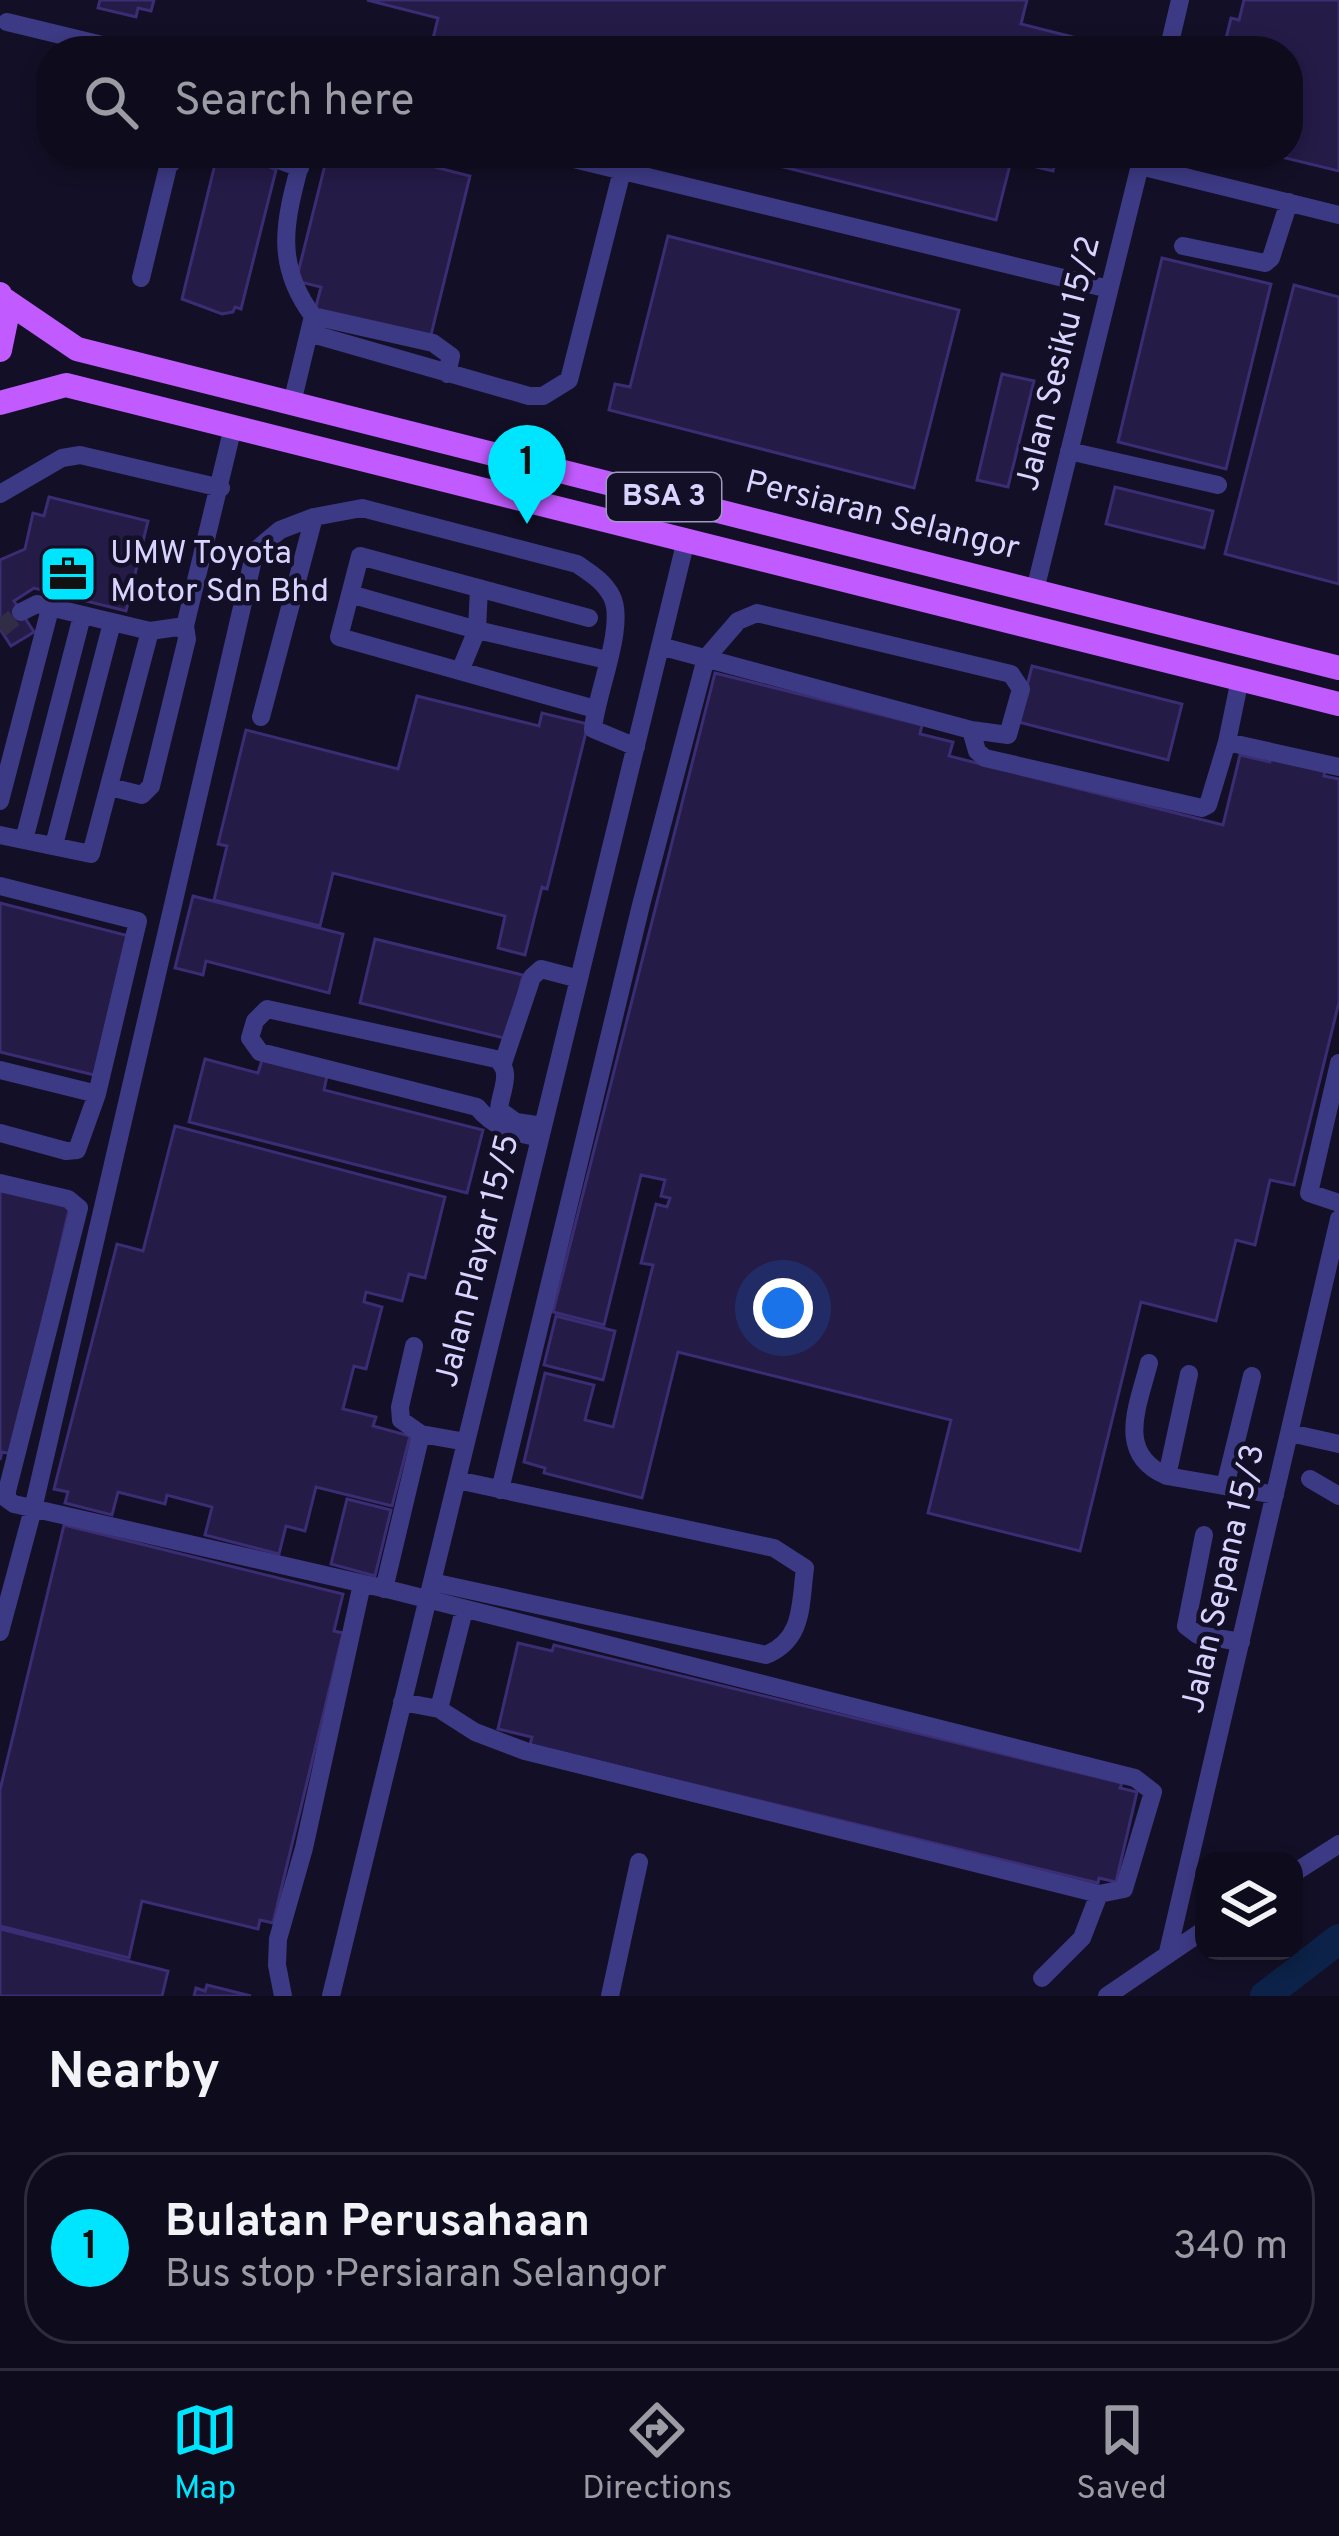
<!DOCTYPE html>
<meta charset="utf-8">
<style>
:root{--surface:#0e0b1c;--page:#1c1929;--text:#f1f3f6;--muted:#9b9ba3;--line:#2e2b3b;--accent:#00e5ff}
body{margin:0;font-family:Overpass,sans-serif;background:var(--page);color:var(--text)}
.controls{position:absolute;right:36px;bottom:36px;display:grid;overflow:hidden;border-radius:24px;box-shadow:0 6px 18px #0003}
.controls button{width:108px;height:108px;display:grid;place-items:center;padding:0;border:0;border-bottom:3px solid var(--line);background:var(--surface);color:var(--text);font:60px sans-serif}
.you{position:absolute;left:783px;top:1308px;width:42px;height:42px;margin:-30px;border:9px solid #fff;border-radius:50%;background:#1a73e8;box-shadow:0 0 0 18px #1a73e833}
.badge{display:grid;place-items:center;width:78px;height:78px;border-radius:50%;background:var(--accent);color:#111;font-size:39px;font-weight:700}
.pin{position:absolute;translate:-50% -99px;filter:drop-shadow(0 3px 6px #0008)}
.pin::after{content:'';position:absolute;top:63px;width:42px;height:36px;background:inherit;clip-path:polygon(0 0,100% 0,50% 100%)}
.list{margin:0;padding:0;list-style:none}
h2{display:flex;justify-content:space-between;align-items:center;height:156px;margin:0;padding:0 48px;font-size:51px}
h2 small{font-size:39px;font-weight:400;color:var(--muted)}
.list li{display:grid;grid-template-columns:78px 1fr auto;gap:36px;align-items:center;box-sizing:border-box;height:192px;margin:0 24px 24px;padding:0 24px;border:3px solid var(--line);border-radius:48px}
.list b{display:block;font-size:45px;white-space:nowrap}
.list p{margin:0;font-size:39px;white-space:nowrap;color:var(--muted)}
.list em{font-size:39px;font-style:normal;color:var(--muted)}
.icon{flex:none;width:66px;height:66px;fill:none;stroke:currentColor;stroke-width:2;stroke-linecap:round;stroke-linejoin:round}
.map{position:relative;flex:none;width:1339px;height:1996px;overflow:hidden}
.search{position:absolute;background:var(--surface);box-shadow:0 6px 18px #0003;left:36px;right:36px;top:36px;height:132px;display:flex;align-items:center;gap:30px;box-sizing:border-box;padding:0 42px;border-radius:48px;color:var(--muted);font-size:45px}
.sheet{height:372px;background:var(--surface)}
nav{display:flex;justify-content:space-around;align-items:center;box-sizing:border-box;height:168px;border-top:3px solid var(--line);background:var(--surface);font-size:33px;color:var(--muted)}
nav a{display:grid;justify-items:center;gap:6px}
nav .on{color:var(--accent)}
.map>svg:first-child{display:block}
.lines{fill:none;stroke-linecap:round;stroke-linejoin:round}
.river{stroke:#0c2248;stroke-width:30}
.building{fill:#241b47;stroke:#3b2d73;stroke-width:3}
.minor-tunnel{stroke:#312d47;stroke-width:18;stroke-dasharray:18 9;stroke-linecap:butt}
.minor{stroke:#3d3a85;stroke-width:18}
.major{stroke:#c25bff;stroke-width:24}
.labels{text-anchor:middle;dominant-baseline:central;stroke-width:9;stroke-linejoin:round;paint-order:stroke}
.shield{fill:#130f26;stroke:#9e99be;stroke-width:3}
.shield-label{font-size:30px;font-weight:bold;fill:#d9d4ff}
.street-label{font-size:33px;fill:#d9d4ff;stroke:#130f26}
.poi-label{font-size:33px;fill:#d9d4ff;stroke:#130f26;text-anchor:start}
</style>
<div class="map">
<svg width="1339" height="1996" viewBox="0 0 1339 1996">
<rect width="100%" height="100%" fill="#130f26"/>
<g class="lines">
<path class="river" d="M1265,1996L1339,1939"/>
</g>
<path class="building" d="M100,0H154L151,11L138,8L136,17L98,8Z
M367,0H1027L1021,24L1085,40L1082,51H430L438,18Z
M1244,0H1339V171L1265,153H1288V51H1223L1231,18L1239,20Z
M328,153H380L470,176L430,339L315,310L321,287L296,281Z
M727,153H1057L1053,171L1011,161L996,220Z
M230,154L243,155L276,170L241,309L235,307L233,312L222,314L182,299L217,156Z
M668,236L959,310L914,488L609,410L615,384L630,387Z
M1162,258L1271,284L1226,469L1118,442Z
M1294,285L1339,297V584L1225,554Z
M1002,374L1034,381L1008,487L977,480Z
M1115,487L1213,511L1204,548L1106,524Z
M49,497L148,521L126,611L34,588L14,601L34,632L11,646L0,629V560L25,549L33,513L44,516Z
M1032,666L1182,704L1168,760L1018,722Z
M715,673L922,725L920,734L953,742L949,756L1223,825L1240,755L1270,762L1272,755L1326,768L1324,776L1339,779V1002L1294,1185L1270,1180L1255,1245L1236,1240L1216,1321L1141,1302L1080,1551L928,1513L951,1420L678,1352L642,1498L544,1473L545,1468L524,1462L545,1373L594,1385L585,1420L613,1427L653,1265L641,1263L656,1204L667,1207L670,1198L661,1196L665,1180L641,1175L604,1325L553,1312Z
M417,696L539,726L542,713L588,724L547,889L542,887L525,955L498,948L505,916L333,873L320,926L214,900L227,846L218,844L246,730L398,769Z
M193,896L343,934L329,993L206,961L203,975L175,968Z
M0,903L133,937L98,1076L0,1052Z
M375,939L523,975L508,1039L360,1003Z
M205,1059L258,1073L262,1060L327,1076L324,1090L483,1130L467,1193L189,1122Z
M175,1126L445,1197L425,1278L409,1274L402,1301L366,1292L364,1302L382,1307L366,1369L354,1366L343,1409L376,1417L373,1426L410,1436L392,1506L316,1487L305,1531L286,1526L279,1554L205,1535L212,1507L167,1495L165,1504L118,1492L112,1515L65,1503L68,1492L54,1489L117,1244L143,1251Z
M0,1184L71,1201L12,1454L2,1452L0,1460Z
M556,1316L615,1331L603,1380L544,1365Z
M347,1499L391,1510L375,1576L331,1564Z
M64,1525L343,1594L334,1631L343,1633L273,1923L260,1920L258,1929L142,1901L129,1958L0,1926V1790Z
M518,1643L552,1651L554,1645L1122,1783L1120,1788L1137,1792L1116,1882L1099,1878L1098,1883L530,1745L532,1737L498,1729Z
M0,1929L168,1971L162,1996H0Z
M207,1985L251,1996H194L196,1988L205,1991Z"/>
<g class="lines">
<path class="minor-tunnel" d="M0,629L21,612"/>
<path class="minor" d="M7,22L127,51
M1168,51L1180,0
M261,153L300,168
M549,153L1109,289
M1140,166L1339,215
M1183,246L1265,263L1271,258L1289,202
M141,278L168,167L180,153
M313,316L433,343L451,356L447,374
M309,333L529,396H543L569,380L622,171
M292,403L313,316C271,260 287,215 303,153
M1069,451L1218,485
M0,494L62,458L80,455L221,488
M1035,590L1143,153
M350,594L477,630L607,660
M21,612L37,604L150,631L185,626L233,427
M589,618L360,556L339,637L595,709
M460,671L477,630L479,588
M261,717L314,517
M971,730L977,751L985,758L1202,808L1208,805L1227,742L1240,679
M1227,742L1339,767
M110,787L142,795L151,786L187,639L185,626
M0,801L50,609
M0,835L91,854L150,631
M24,840L82,616
M54,845L112,623
M0,886L138,921L97,1094L77,1150L66,1151L0,1133
M503,1063L532,977L541,969L579,979
M1339,1063L1309,1193L1339,1203
M0,1070L97,1094
M540,1138C515,1133 494,1128 477,1107L260,1052L250,1038L255,1021L267,1009L496,1059C514,1071 500,1092 499,1110L516,1122L543,1126
M0,1183L68,1199L79,1208L7,1491V1499L14,1504L395,1591L1135,1778L1153,1792L1124,1889L1099,1894L525,1751L475,1732L439,1709L402,1702
M414,1346L400,1407L401,1420L421,1434L466,1442
M1149,1363C1138,1406 1115,1454 1167,1476L1275,1495
M1290,1433L1339,1444
M1167,1476L1189,1374
M1310,1479L1339,1496
M1225,1486L1252,1376
M500,1490L641,905L706,658L738,621L757,613L1011,674L1021,689L1008,735L971,730L660,646
M1204,1535L1186,1626L1198,1635L1241,1642
M432,1582L766,1655C804,1639 800,1605 805,1568L774,1548L457,1480
M384,1589L421,1434
M0,1632L33,1509L255,551L280,530L314,517L362,508L577,564C590,573 604,581 612,597C626,626 596,694 593,729L636,747
M439,1709L464,1610
M1294,1873L1339,1844
M1168,1952L1339,1219
M1042,1978L1082,1938L1099,1894
M283,1996L277,1965L278,1939L304,1848L362,1584
M331,1996L686,540
M610,1996L639,1862
M1107,1996L1204,1930"/>
<path class="major" d="M0,294L6,321L0,350
M2,298L77,349L1339,668
M0,403L66,385L1339,704"/>
</g>
<defs>
<symbol id="office-square" viewBox="-11 -11 22 22"><rect x="-9" y="-9" width="18" height="18" rx="4" fill="#00e5ff" stroke="#130f26"/><path d="M-6-3h4V-5.5h4V-3h4V5H-6ZM-1-4.5V-3h2v-1.5ZM-6 0V1H6V0Z" fill="#111"/></symbol>
</defs>
<g fill-rule="evenodd">
<use href="#office-square" x="35" y="541" width="66" height="66"/>
</g>
<g class="labels">
<rect class="shield" x="607" y="473" width="114" height="48" rx="9"/>
<g class="shield-label">
<text x="664" y="497">BSA 3</text>
</g>
<g class="street-label">
<text transform="translate(1060 364) rotate(-76)">Jalan Sesiku 15/2</text>
<text transform="translate(882 517) rotate(14)">Persiaran Selangor</text>
<text transform="translate(479 1261) rotate(-76)">Jalan Playar 15/5</text>
<text transform="translate(1225 1579) rotate(-77)">Jalan Sepana 15/3</text>
</g>
<g class="poi-label">
<text x="110" y="555">UMW Toyota<tspan x="110" dy="38">Motor Sdn Bhd</tspan></text>
</g>
</g>
</svg>
<div class="controls">
<button><svg class="icon" aria-label="layers" viewBox="0 0 24 24"><path d="M12 4l9 5-9 5-9-5zM3 14l9 5 9-5"/></svg></button>
</div>
<div class="you"></div>
<div class="pin badge" style="left:527px;top:524px">1</div>
<div class="search"><svg class="icon" aria-label="search" viewBox="0 0 24 24"><circle cx="10" cy="10" r="6"/><path d="M15 15l6 6"/></svg>Search here</div>
</div>
<section class="sheet">
<h2>Nearby<small></small></h2>
<ul class="list">
<li><span class="badge">1</span><div><b>Bulatan Perusahaan</b><p>Bus stop · Persiaran Selangor</p></div><em>340 m</em></li>
</ul>
</section>
<nav>
<a class="on"><svg class="icon" aria-label="map" viewBox="0 0 24 24"><path d="M3 6l6-2 6 2 6-2v14l-6 2-6-2-6 2zM9 4v14M15 6v14"/></svg>Map</a>
<a><svg class="icon" aria-label="directions" viewBox="0 0 24 24"><path d="M12 3l9 9-9 9-9-9zM9 14v-3h6M13 9l2 2-2 2"/></svg>Directions</a>
<a><svg class="icon" aria-label="saved" viewBox="0 0 24 24"><path d="M7 4h10v16l-5-4-5 4z"/></svg>Saved</a>
</nav>
